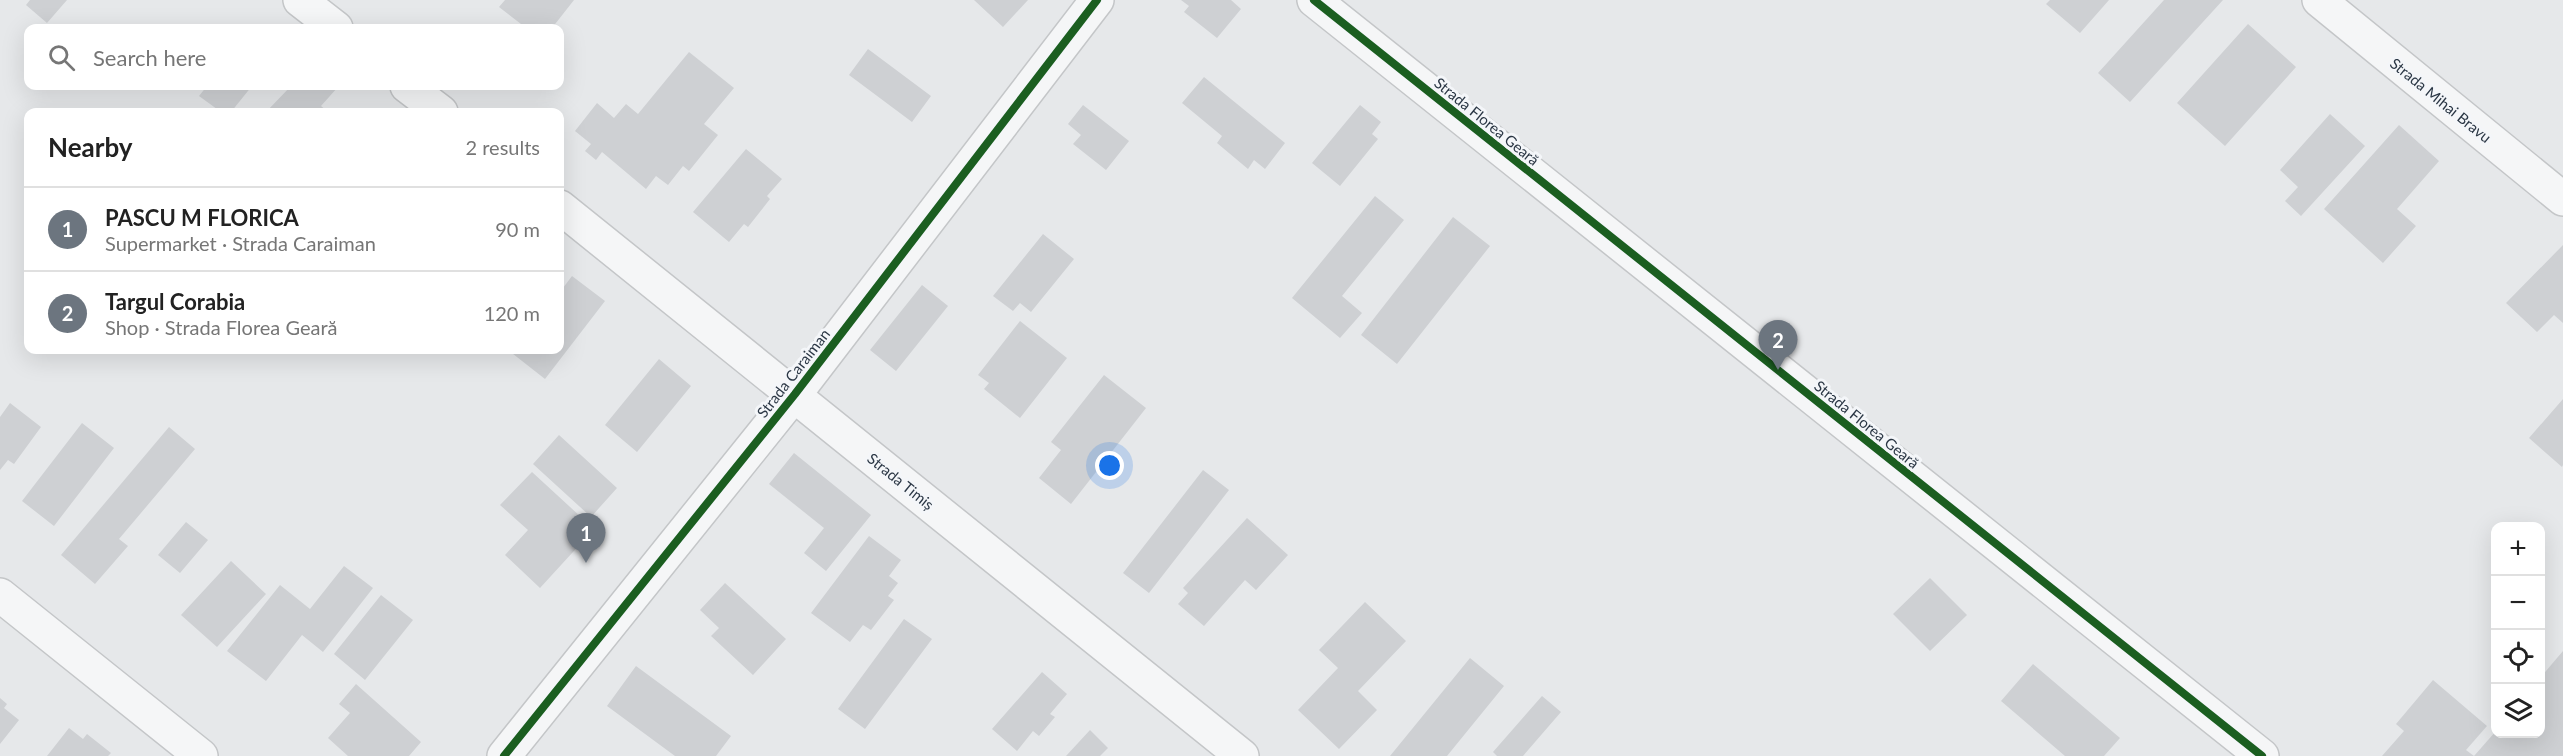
<!DOCTYPE html>
<meta charset="utf-8">
<style>
:root{--surface:#fff;--page:#f6f6f6;--text:#222;--muted:#767676;--line:#e0e0e0;--accent:#6c757f}
body{margin:0;font-family:Lato,sans-serif;background:var(--page);color:var(--text)}
.controls{position:absolute;right:18px;bottom:18px;display:grid;overflow:hidden;border-radius:12px;box-shadow:0 6px 24px #0002}
.controls button{width:54px;height:54px;display:grid;place-items:center;padding:0;border:0;border-bottom:2px solid var(--line);background:var(--surface);color:var(--text);font:30px sans-serif}
.you{position:absolute;left:1110px;top:466px;width:21px;height:21px;margin:-15px;border:4px solid #fff;border-radius:50%;background:#1a73e8;box-shadow:0 0 0 9px #1a73e833}
.badge{display:grid;place-items:center;width:39px;height:39px;border-radius:50%;background:var(--accent);color:#fff;font-size:20px;font-weight:700}
.pin{position:absolute;translate:-50% -50px;filter:drop-shadow(0 2px 3px #0008)}
.pin::after{content:'';position:absolute;top:32px;width:21px;height:18px;background:inherit;clip-path:polygon(0 0,100% 0,50% 100%)}
.list{margin:0;padding:0;list-style:none}
h2{display:flex;justify-content:space-between;align-items:center;height:78px;margin:0;padding:0 24px;font-size:26px}
h2 small{font-size:20px;font-weight:400;color:var(--muted)}
.list li{display:grid;grid-template-columns:39px 1fr auto;gap:18px;align-items:center;box-sizing:border-box;height:84px;padding:0 24px;border-top:2px solid var(--line)}
.list b{display:block;font-size:22px;white-space:nowrap}
.list p{margin:0;font-size:20px;white-space:nowrap;color:var(--muted)}
.list em{font-size:20px;font-style:normal;color:var(--muted)}
.icon{flex:none;width:33px;height:33px;fill:none;stroke:currentColor;stroke-width:2;stroke-linecap:round;stroke-linejoin:round}
.map{position:relative;flex:none;width:2563px;height:756px;overflow:hidden}
.search{position:absolute;background:var(--surface);box-shadow:0 6px 24px #0002;left:24px;top:24px;width:540px;height:66px;display:flex;align-items:center;gap:15px;box-sizing:border-box;padding:0 21px;border-radius:12px;color:var(--muted);font-size:22px}
.panel{position:absolute;background:var(--surface);box-shadow:0 6px 24px #0002;left:24px;top:108px;width:540px;height:246px;border-radius:12px}
.map>svg:first-child{display:block}
.building{fill:#ced0d3}
.lines{fill:none;stroke-linecap:round;stroke-linejoin:round}
.minor-casing{stroke:#c4c6c8;stroke-width:36}
.tertiary-casing{stroke:#c4c6c8;stroke-width:36}
.minor{stroke:#f5f6f7;stroke-width:33}
.tertiary{stroke:#f5f6f7;stroke-width:33}
.cycleway-casing{stroke:#f4f6f9;stroke-width:11}
.cycleway{stroke:#1b5e20;stroke-width:8}
.labels{text-anchor:middle;dominant-baseline:central;stroke-width:6;stroke-linejoin:round;paint-order:stroke}
.street-label{font-size:15px;fill:#2b3745;stroke:#f4f6f9}
</style>
<div class="map">
<svg width="2563" height="756" viewBox="0 0 2563 756">
<rect width="100%" height="100%" fill="#e6e8ea"/>
<path class="building" d="M30,0H67L47,23L26,5Z
M505,0H574L552,28H517L521,24L499,7Z
M974,0H1028L1003,27Z
M1181,0H1231L1241,9L1217,38L1184,12L1189,6Z
M2050,0H2109L2080,33L2046,4Z
M2164,0H2223L2130,102L2098,73Z
M2248,24L2296,67L2225,146L2177,103Z
M868,49L931,96L912,122L849,75Z
M689,52L734,88L704,124L718,135L689,171L683,166L668,185L656,176L646,189L602,152L596,160L585,151L591,144L575,131L597,103L614,118L626,104L638,114Z
M1204,77L1285,143L1265,169L1254,160L1248,169L1217,143L1222,136L1182,103Z
M207,86H252L231,112H221L199,96Z
M291,86H337L338,87L321,106L328,112H266Z
M1083,105L1129,141L1106,170L1073,144L1081,135L1068,124Z
M1360,105L1381,122L1372,134L1378,139L1340,186L1312,163Z
M2330,114L2365,146L2301,216L2285,201L2298,187L2280,170Z
M2399,125L2439,161L2397,209L2416,226L2383,263L2324,209Z
M746,149L782,179L767,196L770,199L748,227L744,224L729,242L693,212Z
M1375,196L1404,220L1342,296L1362,313L1340,338L1292,298Z
M1453,217L1490,246L1397,364L1361,335Z
M1043,234L1074,259L1031,312L1020,303L1013,311L993,296Z
M2563,245V323L2554,315L2537,332L2506,303Z
M572,276L605,301L545,379L508,350H560V292Z
M922,285L948,306L896,371L870,350Z
M1020,321L1067,358L1020,418L984,389L989,383L978,375Z
M659,359L691,386L637,452L605,425Z
M1104,375L1146,408L1071,504L1039,478L1061,450L1051,442Z
M2563,399V465L2562,467L2529,438Z
M10,403L41,427L14,464L8,460L0,470V417Z
M82,423L114,448L54,526L22,501Z
M169,427L195,449L119,539L128,546L95,584L61,555Z
M559,435L617,488L591,517L533,464Z
M794,453L871,515L826,571L804,553L824,528L769,484Z
M1203,470L1229,490L1149,593L1123,573Z
M532,472L594,529L540,588L505,555L528,530L500,505Z
M1247,518L1288,555L1256,590L1245,580L1204,626L1178,604L1188,593L1183,588Z
M186,522L208,540L180,573L158,555Z
M869,536L901,560L889,576L898,583L888,596L894,600L871,630L863,625L850,642L811,613Z
M231,561L266,594L217,647L181,615Z
M344,566L373,588L323,652L302,635L266,681L227,651L280,585L310,609Z
M1930,578L1967,615L1930,651L1893,614Z
M725,583L786,639L753,675L711,636L719,628L700,610Z
M381,595L413,620L365,680L334,654Z
M1365,602L1406,641L1358,691L1377,710L1339,749L1298,710L1338,668L1319,650Z
M904,619L932,639L865,729L838,709Z
M2563,651V756H2474L2496,731V734H2540V678Z
M1470,658L1504,686L1447,756H1390Z
M2033,664L2120,738L2104,756H2065L2001,701Z
M636,666L731,736L716,756H675L607,706Z
M1042,672L1067,694L1050,714L1055,717L1039,736L1033,731L1017,751L992,729Z
M2433,680L2487,726L2466,750L2474,756H2382L2404,731L2396,724Z
M356,684L421,742L409,756H348L328,738L350,713L339,704Z
M1542,696L1561,712L1523,756H1497L1493,752Z
M0,698L7,704L4,708L19,720L0,744Z
M69,728L83,739L87,734L111,753L108,756H47Z
M1090,730L1108,748L1100,756H1066Z"/>
<g class="lines">
<defs>
<path id="minor" d="M300,0L336,28
M1314,0L2262,756
M2319,0L2563,199
M407,86L441,112
M560,207L1242,756
M504,756L795,394L1097,0"/>
<path id="tertiary" d="M0,595L201,756"/>
</defs>
<use href="#minor" class="minor-casing"/>
<use href="#tertiary" class="tertiary-casing"/>
<use href="#minor" class="minor"/>
<use href="#tertiary" class="tertiary"/>
<defs>
<path id="cycleway" d="M1314,0L2262,756
M504,756L795,394L1097,0"/>
</defs>
<use href="#cycleway" class="cycleway-casing"/>
<use href="#cycleway" class="cycleway"/>
</g>
<g class="labels">
<g class="street-label">
<text transform="translate(2441 100) rotate(39)">Strada Mihai Bravu</text>
<text transform="translate(1487 121) rotate(39)">Strada Florea Geară</text>
<text transform="translate(793 373) rotate(-52)">Strada Caraiman</text>
<text transform="translate(1867 424) rotate(39)">Strada Florea Geară</text>
<text transform="translate(901 481) rotate(39)">Strada Timiș</text>
</g>
</g>
</svg>
<div class="controls">
<button>+</button>
<button>−</button>
<button><svg class="icon" aria-label="locate" viewBox="0 0 24 24"><circle cx="12" cy="12" r="6"/><path d="M12 2v4M12 18v4M2 12h4M18 12h4"/></svg></button>
<button><svg class="icon" aria-label="layers" viewBox="0 0 24 24"><path d="M12 4l9 5-9 5-9-5zM3 14l9 5 9-5"/></svg></button>
</div>
<div class="you"></div>
<div class="pin badge" style="left:586px;top:563px">1</div>
<div class="pin badge" style="left:1778px;top:370px">2</div>
<div class="search"><svg class="icon" aria-label="search" viewBox="0 0 24 24"><circle cx="10" cy="10" r="6"/><path d="M15 15l6 6"/></svg>Search here</div>
<section class="panel">
<h2>Nearby<small>2 results</small></h2>
<ul class="list">
<li><span class="badge">1</span><div><b>PASCU M FLORICA</b><p>Supermarket · Strada Caraiman</p></div><em>90 m</em></li>
<li><span class="badge">2</span><div><b>Targul Corabia</b><p>Shop · Strada Florea Geară</p></div><em>120 m</em></li>
</ul>
</section>
</div>
